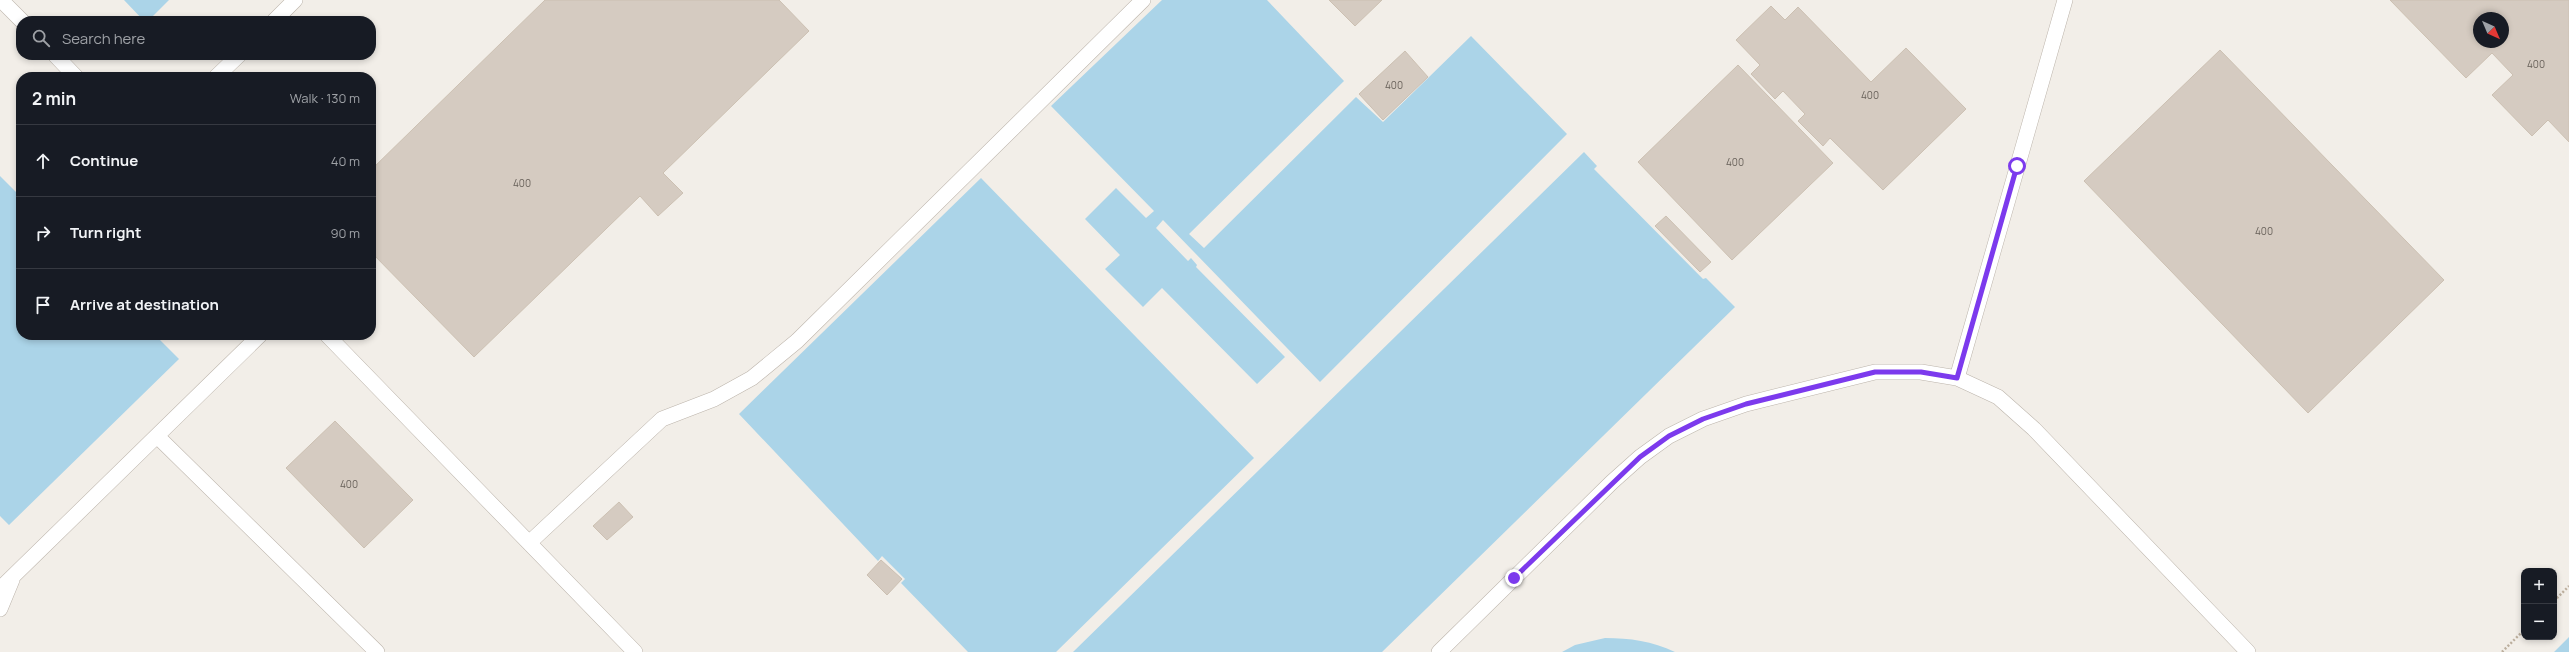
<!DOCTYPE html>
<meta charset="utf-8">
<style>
:root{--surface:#171b24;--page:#242831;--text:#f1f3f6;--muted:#9ea1a6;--line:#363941}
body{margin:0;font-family:Manrope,sans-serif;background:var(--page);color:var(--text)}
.controls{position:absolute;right:12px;bottom:12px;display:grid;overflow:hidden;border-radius:8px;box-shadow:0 2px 6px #0003}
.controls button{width:36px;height:36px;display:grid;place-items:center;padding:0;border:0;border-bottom:1px solid var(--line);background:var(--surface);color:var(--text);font:20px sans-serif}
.compass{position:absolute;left:2473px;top:12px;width:36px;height:36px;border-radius:50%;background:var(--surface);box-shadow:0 2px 6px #0003;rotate:136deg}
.stop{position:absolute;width:12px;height:12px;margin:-9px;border:3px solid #7c3aed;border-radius:50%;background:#fff}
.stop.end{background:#7c3aed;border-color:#fff;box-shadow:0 1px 4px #0008}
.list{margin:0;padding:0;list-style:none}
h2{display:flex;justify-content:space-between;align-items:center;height:52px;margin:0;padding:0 16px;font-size:17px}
h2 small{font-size:13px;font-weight:400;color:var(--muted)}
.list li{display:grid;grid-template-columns:26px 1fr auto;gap:12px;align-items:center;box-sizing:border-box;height:72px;padding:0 16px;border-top:1px solid var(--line)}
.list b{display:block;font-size:15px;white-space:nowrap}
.list em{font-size:13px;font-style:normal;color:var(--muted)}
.icon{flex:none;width:22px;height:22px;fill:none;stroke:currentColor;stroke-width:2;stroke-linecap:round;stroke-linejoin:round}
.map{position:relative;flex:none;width:2569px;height:652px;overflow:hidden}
.search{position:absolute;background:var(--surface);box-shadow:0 2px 6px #0003;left:16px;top:16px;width:360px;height:44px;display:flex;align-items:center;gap:10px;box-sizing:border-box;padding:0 14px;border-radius:16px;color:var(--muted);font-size:15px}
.panel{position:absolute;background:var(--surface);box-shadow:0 2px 6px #0003;left:16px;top:72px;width:360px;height:268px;border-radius:16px}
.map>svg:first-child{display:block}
.water{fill:#abd4e8}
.building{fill:#d5cbc1;stroke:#ccc0b2;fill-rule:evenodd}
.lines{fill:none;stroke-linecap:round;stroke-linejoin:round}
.service-casing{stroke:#bcb4ab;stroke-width:16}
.path{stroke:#bcaf9e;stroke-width:2.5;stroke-dasharray:2 2;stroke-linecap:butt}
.service{stroke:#fff;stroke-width:15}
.route{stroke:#7c3aed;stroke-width:5}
.labels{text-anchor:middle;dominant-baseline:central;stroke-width:3;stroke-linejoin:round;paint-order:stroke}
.number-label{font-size:10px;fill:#68615a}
</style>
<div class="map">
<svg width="2569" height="652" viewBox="0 0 2569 652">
<rect width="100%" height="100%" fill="#f2eee8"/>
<path class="water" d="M124,0H169L148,21H144Z
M1162,0H1267L1344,81L1189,234L1204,248L1356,97L1383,122L1471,36L1567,134L1320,382L1163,220L1156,228L1188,261L1191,258L1197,265L1196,267L1285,357L1257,384L1162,288L1143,307L1105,269L1120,255L1085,219L1116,188L1146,218L1154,211L1051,106Z
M1584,152L1597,166L1594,169L1703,279L1706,278L1735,307L1382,652H1073Z
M0,176L21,197V335H155L179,359L9,525L0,516Z
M981,178L1254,458L1056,652H968L901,583L905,579L882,556L878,561L739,414Z
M2569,637V652H2554Z
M1605,638C1630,638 1652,641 1675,652H1562L1575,645Z"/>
<path class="building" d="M545,0H779L809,31L663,173L683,193L658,216L640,196L474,357L371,252V170Z
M1329,0H1382L1355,26Z
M2390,0H2569V142L2548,120L2532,136L2492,95L2513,75L2492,53L2466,78ZM2479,18H2503V42H2479Z
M1771,6L1785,20L1798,7L1871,82L1906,48L1966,109L1883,190L1830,138L1823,146L1798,121L1805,114L1783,91L1775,99L1751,74L1760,65L1736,40Z
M2220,50L2444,280L2308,413L2084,181Z
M1405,51L1428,77L1383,120L1359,94Z
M1738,65L1833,163L1732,260L1638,162Z
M1666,216L1711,262L1700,272L1655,226Z
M335,421L413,500L364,548L286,468Z
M619,502L633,517L607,540L593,526Z
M881,560L902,579L887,595L867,575Z"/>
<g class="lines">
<defs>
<path id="service" d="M1,0L22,21
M274,21L295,0
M55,55L76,77
M216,77L239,55
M327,335L635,652
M1957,378L2065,0
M157,436L377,652
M529,543L662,419L714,399L752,378L797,341L1143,0
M0,589L260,335
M0,609L12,580
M1439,652L1612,482L1640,457L1669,436L1703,419L1746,404L1875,372H1921L1957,378L1998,397L2034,429L2248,652"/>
</defs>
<use href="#service" class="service-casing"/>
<path class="path" d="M2554,601L2569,586
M2502,652L2524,630"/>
<use href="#service" class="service"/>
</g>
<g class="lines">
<path class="route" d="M1514,578L1640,457L1669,436L1703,419L1746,404L1875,372H1921L1957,378L2017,166"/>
</g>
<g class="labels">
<g class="number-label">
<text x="2536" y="64">400</text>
<text x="1394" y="85">400</text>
<text x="1870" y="95">400</text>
<text x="1735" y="162">400</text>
<text x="522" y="183">400</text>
<text x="2264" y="231">400</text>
<text x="349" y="484">400</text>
</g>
</g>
</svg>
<div class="controls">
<button>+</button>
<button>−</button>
</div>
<svg class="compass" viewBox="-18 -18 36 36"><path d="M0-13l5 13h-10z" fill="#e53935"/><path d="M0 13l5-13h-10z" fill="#9ea1a6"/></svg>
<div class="stop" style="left:2017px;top:166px"></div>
<div class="stop end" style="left:1514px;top:578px"></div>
<div class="search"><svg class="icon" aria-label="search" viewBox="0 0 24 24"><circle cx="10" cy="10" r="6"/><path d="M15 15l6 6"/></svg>Search here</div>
<section class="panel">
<h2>2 min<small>Walk · 130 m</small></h2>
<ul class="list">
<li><svg class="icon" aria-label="ahead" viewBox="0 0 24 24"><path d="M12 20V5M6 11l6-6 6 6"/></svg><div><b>Continue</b></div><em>40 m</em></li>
<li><svg class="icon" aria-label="right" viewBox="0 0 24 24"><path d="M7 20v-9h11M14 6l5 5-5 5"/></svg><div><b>Turn right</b></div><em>90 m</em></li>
<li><svg class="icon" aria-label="arrive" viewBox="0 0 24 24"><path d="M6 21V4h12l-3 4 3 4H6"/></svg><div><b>Arrive at destination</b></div></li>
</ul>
</section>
</div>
